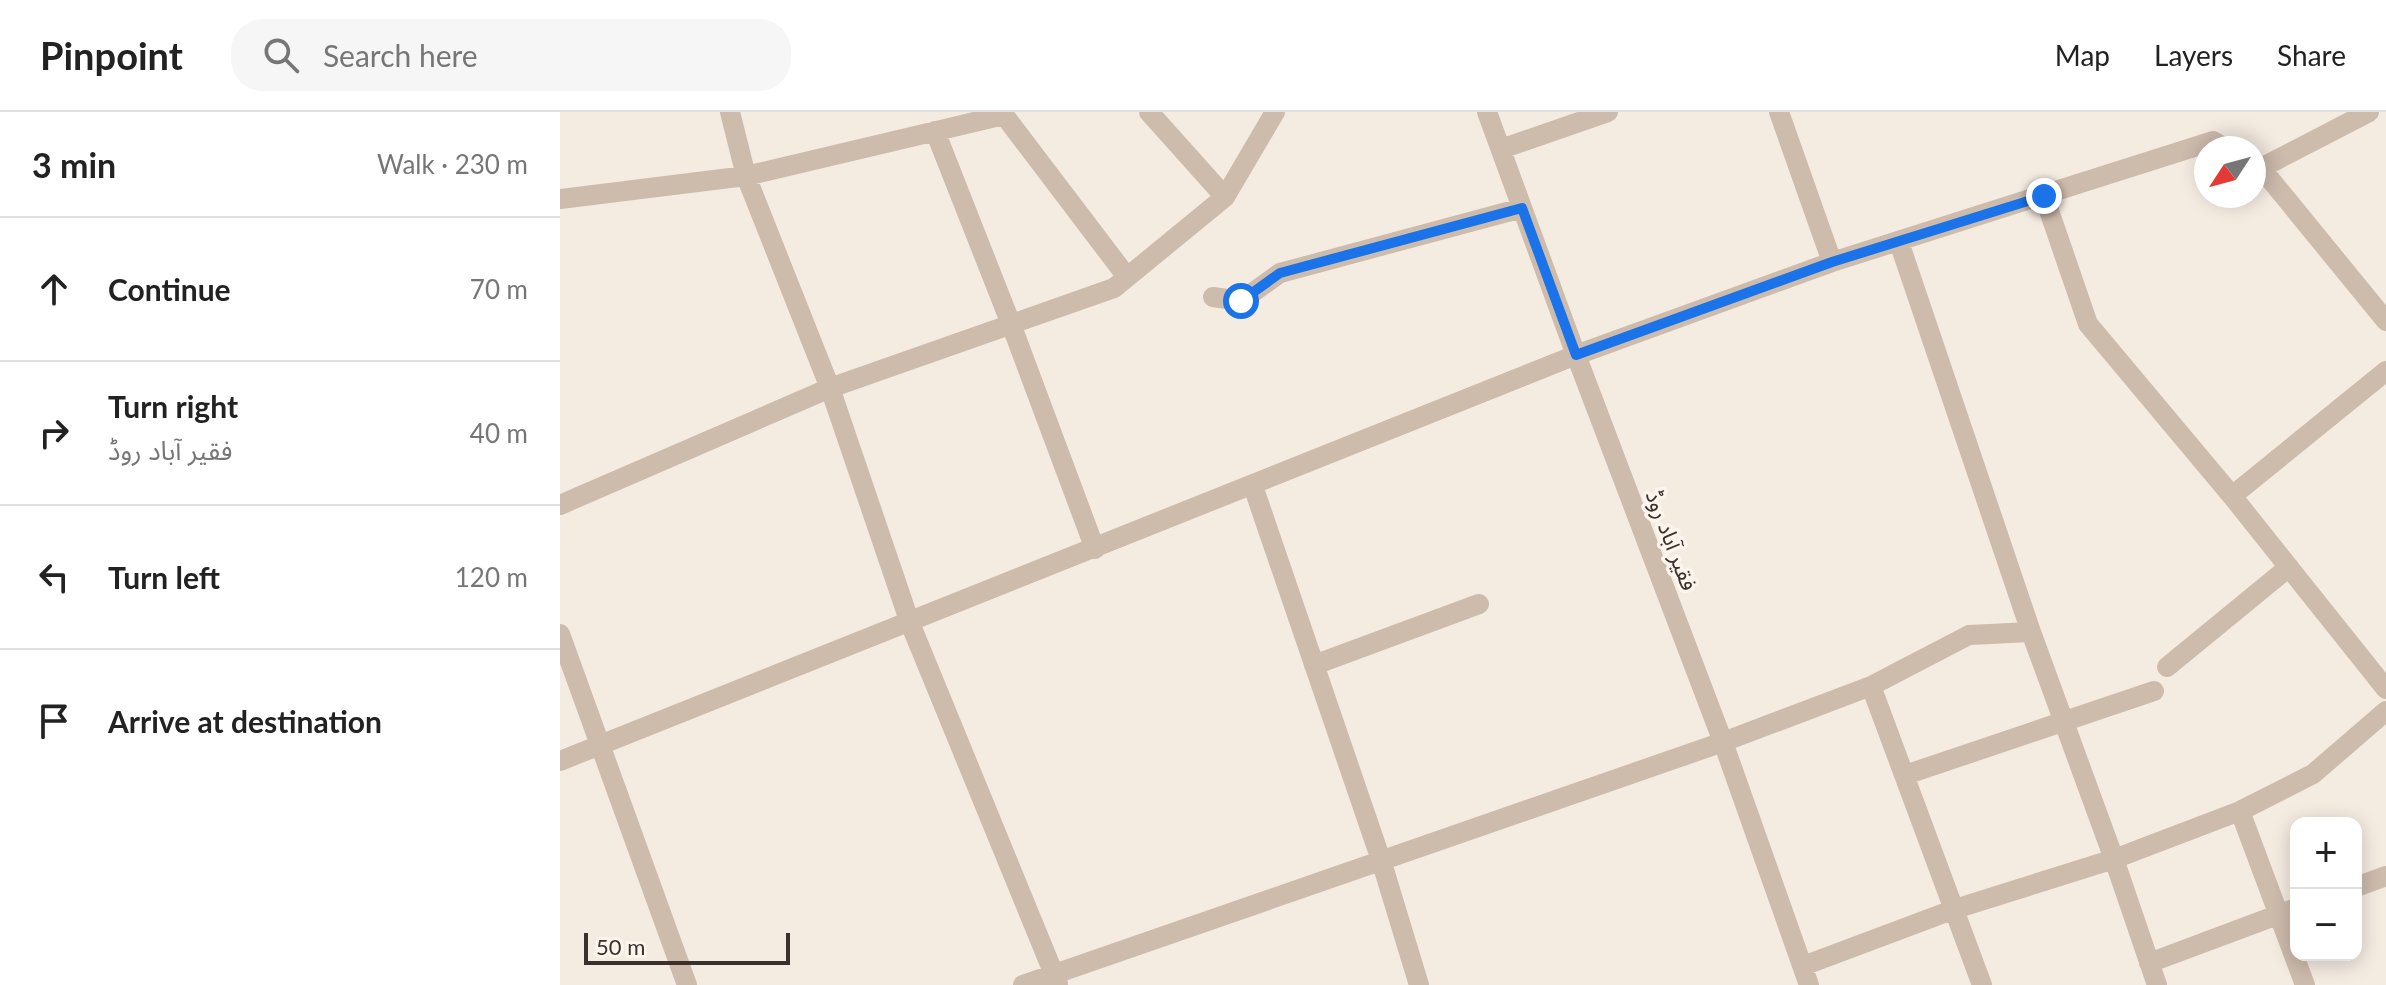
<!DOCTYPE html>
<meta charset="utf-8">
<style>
:root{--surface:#fff;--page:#f6f6f6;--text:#222;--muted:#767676;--line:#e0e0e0}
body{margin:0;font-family:Lato,"Noto Sans Arabic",sans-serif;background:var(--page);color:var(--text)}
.controls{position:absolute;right:24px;bottom:24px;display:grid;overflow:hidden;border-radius:16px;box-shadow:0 4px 20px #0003}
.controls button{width:72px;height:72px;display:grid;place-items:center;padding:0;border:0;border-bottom:2px solid var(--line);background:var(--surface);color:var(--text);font:40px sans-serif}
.compass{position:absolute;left:1634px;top:24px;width:72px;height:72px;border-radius:50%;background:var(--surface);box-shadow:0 4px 20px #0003;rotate:234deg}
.scale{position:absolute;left:24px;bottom:20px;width:206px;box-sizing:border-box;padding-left:8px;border:4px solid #3b302b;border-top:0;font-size:22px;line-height:28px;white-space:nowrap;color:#3b302b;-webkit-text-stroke:6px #fbf5ee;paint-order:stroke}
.stop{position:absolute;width:24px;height:24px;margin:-18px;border:6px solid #1a73e8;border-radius:50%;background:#fff}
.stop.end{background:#1a73e8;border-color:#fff;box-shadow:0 2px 8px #0008}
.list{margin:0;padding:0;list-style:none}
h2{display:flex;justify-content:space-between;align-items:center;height:104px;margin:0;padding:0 32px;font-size:34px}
h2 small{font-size:26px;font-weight:400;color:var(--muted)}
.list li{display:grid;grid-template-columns:52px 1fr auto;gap:24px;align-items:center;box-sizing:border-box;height:144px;padding:0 32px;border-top:2px solid var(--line)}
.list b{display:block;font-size:30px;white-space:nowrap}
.list p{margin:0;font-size:26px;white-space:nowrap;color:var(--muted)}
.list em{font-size:26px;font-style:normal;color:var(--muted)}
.icon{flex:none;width:44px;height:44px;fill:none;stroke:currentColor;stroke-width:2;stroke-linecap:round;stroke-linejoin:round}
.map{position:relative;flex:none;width:1826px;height:873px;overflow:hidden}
header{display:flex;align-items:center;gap:48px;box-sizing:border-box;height:112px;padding:0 40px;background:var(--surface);border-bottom:2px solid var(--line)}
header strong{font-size:38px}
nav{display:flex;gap:44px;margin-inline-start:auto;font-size:28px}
.search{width:560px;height:72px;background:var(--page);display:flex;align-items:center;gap:20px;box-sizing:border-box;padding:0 28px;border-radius:32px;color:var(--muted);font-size:30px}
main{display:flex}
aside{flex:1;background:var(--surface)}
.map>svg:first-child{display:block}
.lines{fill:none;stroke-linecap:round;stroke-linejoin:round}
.minor{stroke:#cdbbac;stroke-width:20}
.route{stroke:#1a73e8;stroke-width:10}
.labels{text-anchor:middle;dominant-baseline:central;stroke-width:7;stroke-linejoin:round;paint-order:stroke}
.street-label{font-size:22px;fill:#3b302b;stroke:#fbf5ee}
</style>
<header>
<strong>Pinpoint</strong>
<div class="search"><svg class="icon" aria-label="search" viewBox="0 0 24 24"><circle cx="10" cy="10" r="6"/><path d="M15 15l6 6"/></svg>Search here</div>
<nav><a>Map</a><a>Layers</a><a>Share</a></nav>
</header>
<main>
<aside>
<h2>3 min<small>Walk · 230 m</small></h2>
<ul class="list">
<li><svg class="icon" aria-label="ahead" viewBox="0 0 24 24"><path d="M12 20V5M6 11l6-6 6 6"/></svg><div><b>Continue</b></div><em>70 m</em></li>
<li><svg class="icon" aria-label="right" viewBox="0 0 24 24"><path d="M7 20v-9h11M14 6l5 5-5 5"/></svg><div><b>Turn right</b><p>فقیر آباد روڈ</p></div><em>40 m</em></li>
<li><svg class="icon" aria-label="left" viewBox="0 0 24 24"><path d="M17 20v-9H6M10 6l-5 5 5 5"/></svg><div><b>Turn left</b></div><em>120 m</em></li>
<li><svg class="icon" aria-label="arrive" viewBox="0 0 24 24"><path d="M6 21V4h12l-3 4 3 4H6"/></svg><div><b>Arrive at destination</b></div></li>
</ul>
</aside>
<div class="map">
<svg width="1826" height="873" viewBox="0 0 1826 873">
<rect width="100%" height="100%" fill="#f4ebe1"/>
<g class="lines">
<path class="minor" d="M170,0L186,64L270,276L350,511L498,872
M589,0L665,85
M927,0L1016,243L1163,630L1249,873
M1219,0L1272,150
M375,19L451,212L535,437
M941,37L1048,0
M1694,52L1701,56L1826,209
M1701,56L1809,0
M1484,84L1528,212L1672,384L1826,577
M0,87L186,64L444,3L567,165
M1339,130L1471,520L1554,747L1597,873
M653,185L681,189L720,161L962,96
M693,374L821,748L859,873
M1672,384L1826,259
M0,393L270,276L554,176L665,85L715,0
M0,522L127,873
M754,553L919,492
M1607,555L1729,455
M1311,574L1422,873
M0,649L1016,243L1272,150L1653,29L1665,36
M1345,663L1594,579
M1680,699L1745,873
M1796,775L1826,764
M1589,851L1736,796
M1243,854L1395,797L1554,747L1680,699L1753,662L1826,599
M463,873L1163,630L1311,574L1409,523L1471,520"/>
</g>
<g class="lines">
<path class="route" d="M681,189L720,161L962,96L1016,243L1272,150L1484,84"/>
</g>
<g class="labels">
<g class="street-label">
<text transform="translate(1112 428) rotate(69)">فقیر آباد روڈ</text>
</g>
</g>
</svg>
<div class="controls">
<button>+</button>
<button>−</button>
</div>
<svg class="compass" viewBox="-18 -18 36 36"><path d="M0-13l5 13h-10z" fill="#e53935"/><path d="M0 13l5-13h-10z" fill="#767676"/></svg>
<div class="scale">50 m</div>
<div class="stop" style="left:681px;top:189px"></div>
<div class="stop end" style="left:1484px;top:84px"></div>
</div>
</main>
